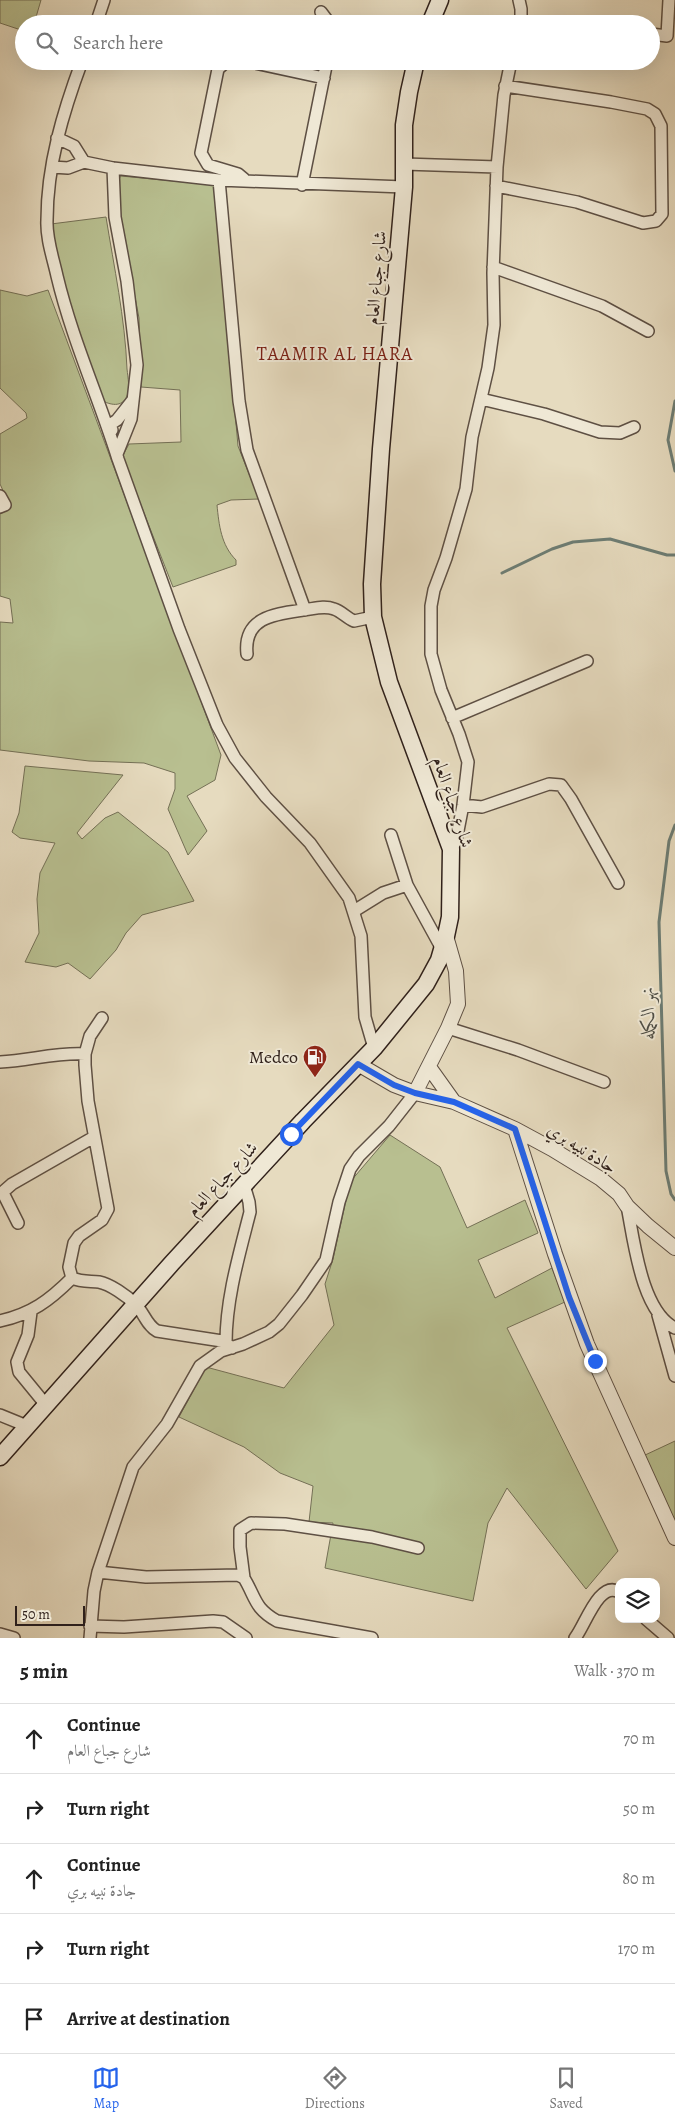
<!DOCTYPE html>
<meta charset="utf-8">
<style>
:root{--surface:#fff;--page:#f2f2f2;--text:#222;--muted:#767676;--line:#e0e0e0;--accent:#2563eb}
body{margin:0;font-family:Alegreya,Amiri,serif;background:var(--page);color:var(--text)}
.controls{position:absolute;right:15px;bottom:15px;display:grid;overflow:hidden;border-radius:10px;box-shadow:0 5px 20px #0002}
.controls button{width:45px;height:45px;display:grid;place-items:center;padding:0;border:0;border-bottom:1px solid var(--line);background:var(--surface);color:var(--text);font:25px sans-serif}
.scale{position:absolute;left:15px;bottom:12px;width:70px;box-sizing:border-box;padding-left:5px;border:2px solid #30211b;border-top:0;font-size:14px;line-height:18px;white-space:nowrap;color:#30211b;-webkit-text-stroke:4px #efe8d5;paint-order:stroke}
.stop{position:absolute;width:15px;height:15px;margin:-11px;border:4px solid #2563eb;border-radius:50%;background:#fff}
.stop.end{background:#2563eb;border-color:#fff;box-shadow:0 1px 5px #0008}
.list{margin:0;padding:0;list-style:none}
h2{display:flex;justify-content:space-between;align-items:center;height:65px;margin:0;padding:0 20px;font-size:21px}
h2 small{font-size:16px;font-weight:400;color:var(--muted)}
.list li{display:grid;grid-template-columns:32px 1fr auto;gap:15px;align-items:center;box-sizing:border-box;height:70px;padding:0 20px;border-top:1px solid var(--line)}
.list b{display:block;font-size:19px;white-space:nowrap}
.list p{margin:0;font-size:16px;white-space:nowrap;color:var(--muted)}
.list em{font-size:16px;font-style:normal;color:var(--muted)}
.icon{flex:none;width:28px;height:28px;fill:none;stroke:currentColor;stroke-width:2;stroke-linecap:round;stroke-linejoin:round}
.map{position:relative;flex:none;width:675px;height:1638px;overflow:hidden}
.search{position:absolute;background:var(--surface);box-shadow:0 5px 20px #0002;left:15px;right:15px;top:15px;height:55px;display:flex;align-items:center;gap:12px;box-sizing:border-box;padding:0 18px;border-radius:28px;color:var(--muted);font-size:19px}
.sheet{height:415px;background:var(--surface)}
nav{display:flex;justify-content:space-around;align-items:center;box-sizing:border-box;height:70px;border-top:1px solid var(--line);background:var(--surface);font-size:14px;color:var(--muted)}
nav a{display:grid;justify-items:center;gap:2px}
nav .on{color:var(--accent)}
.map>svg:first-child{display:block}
.grass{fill:#b8bf90;stroke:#747056}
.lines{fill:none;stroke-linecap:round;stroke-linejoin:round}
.stream{stroke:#6d7d74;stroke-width:3}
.minor-casing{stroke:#5e5044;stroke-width:14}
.tertiary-casing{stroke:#5e5044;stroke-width:16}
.secondary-casing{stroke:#30211b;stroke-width:19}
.minor{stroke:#efe8d5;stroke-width:11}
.tertiary{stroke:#efe8d5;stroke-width:14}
.secondary{stroke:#efe8d5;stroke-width:16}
.route{stroke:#2563eb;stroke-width:6}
.labels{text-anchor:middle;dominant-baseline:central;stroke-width:4;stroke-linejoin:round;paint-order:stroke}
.street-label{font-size:18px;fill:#30211b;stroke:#efe8d5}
.poi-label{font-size:18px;fill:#30211b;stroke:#efe8d5;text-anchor:end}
.neighbourhood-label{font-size:19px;letter-spacing:1px;fill:#7a1f14;stroke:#efe8d5}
.water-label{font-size:19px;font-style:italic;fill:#4f4f47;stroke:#efe8d5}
</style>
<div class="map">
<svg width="675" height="1638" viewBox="0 0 675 1638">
<rect width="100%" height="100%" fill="#e6dbbf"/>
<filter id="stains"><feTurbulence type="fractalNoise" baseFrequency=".004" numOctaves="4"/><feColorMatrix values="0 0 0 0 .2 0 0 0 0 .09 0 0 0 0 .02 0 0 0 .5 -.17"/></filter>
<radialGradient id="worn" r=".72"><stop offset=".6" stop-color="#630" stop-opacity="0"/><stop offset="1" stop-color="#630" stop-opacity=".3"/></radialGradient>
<path class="grass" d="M0,0H41L34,24H24V31L0,23Z
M121,176L215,185L238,446L259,499L231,500L217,505C219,525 221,545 236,560V565L173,587L122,457L129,444L181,442L180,390L141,387L139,318L119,213L118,180Z
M106,217C114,267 125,318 127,369C128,378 130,388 127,396C122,408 110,405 101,400L62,286L51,224Z
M0,290L27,296L48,290L221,755L215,780L187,796L207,831L188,855L168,809L175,789V773L144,763L89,761L0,750V622L13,623L10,599L0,596V514L11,508L0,484V434L27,418L26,413L0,388Z
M25,766L123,775L77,833L82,839L105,818L118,812L168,852L194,901L142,915L126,933L116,950L90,979L68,963L56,967L25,962L39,933L37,899L40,873L55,843L20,838L12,832L19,813Z
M390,1135L440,1167L467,1228L525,1200L538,1233L478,1260L495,1298L552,1268L565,1302L507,1328L618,1551L586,1589L507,1488L488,1523L473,1601L325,1568L333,1523L309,1522L313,1486L280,1473L244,1447L179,1417L206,1367L284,1388L334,1325L325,1284L333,1259L350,1182Z
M675,1441V1524L643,1456Z"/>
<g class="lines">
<path class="stream" d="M675,401L668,440L675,471
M502,573L552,549L573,542L610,539L667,555H675
M675,825L669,841L659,922L666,1171L671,1194L675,1200"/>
<defs>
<path id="minor" d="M519,0L521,9V24
M321,12L330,24
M521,21L558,24
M96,24L104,0
M651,34L667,36L669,0
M82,61C63,112 47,165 47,220C46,238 53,258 57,276C72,339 99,398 118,459L179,629L217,725L235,758L266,797L310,843L349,898L361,936L365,1017L374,1048
M227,61L218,69L201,153L208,165L238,174L244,179
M246,61L324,78
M57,138L74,146L84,162
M404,164L497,167
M52,167L68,168L84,162L113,168L219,180L404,187
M113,168L115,217L127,281L137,365L131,419L117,454
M219,180L239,401L247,450L305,610
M302,185L327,61
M496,186L577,202L643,223L656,221L662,214L661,126L655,114L647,109L611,102L505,86
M493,267L602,306L648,331
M481,399L544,414L600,432L620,433L634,427
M112,430L108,426L117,420L132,401
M0,496L5,505L0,507
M247,654C243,617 275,614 303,610C313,609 324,605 334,609C341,611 347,618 354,621L373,617
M452,718L587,661
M463,805L482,807L549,784L561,785L571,799L618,883
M391,835L407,885
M451,849L456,841L463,805L468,762L459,734L441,690L431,654V606L434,590L446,558L466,489L472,437L488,368L494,325L493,273L497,167L504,95L511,61
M354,911L383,893L407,885L442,949
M102,1018L90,1036L85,1054V1065L88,1101L108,1209L102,1220L79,1236L74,1243L69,1267L72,1278C81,1282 89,1281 99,1282C110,1284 127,1296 135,1304C144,1312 146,1325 157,1331L222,1341L232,1348
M448,1028L518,1050L604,1082
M0,1062C28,1061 57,1052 85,1054
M627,1206C634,1240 641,1311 675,1328
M18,1223L4,1195V1191L12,1184L94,1137
M31,1312L28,1335L17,1362L19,1372L46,1405
M658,1315L675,1376
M0,1321C31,1314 49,1301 72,1278
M226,1343C226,1299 239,1255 250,1212L249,1202L244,1185
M0,1415L27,1426
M98,1572L146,1577L238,1575L244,1578C256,1598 254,1608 277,1621L372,1638
M244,1578L240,1547V1530L251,1523L285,1524L372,1537L418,1548
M646,1619L668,1638
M90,1626L124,1627L213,1621L223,1622L246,1638
M0,1634L14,1638
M90,1638L94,1591L98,1572L133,1467L167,1424L200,1366L221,1351L243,1344L269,1332L279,1324L302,1295L326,1260L339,1202L350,1169L359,1156L389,1126L415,1093
M575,1638C585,1626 599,1580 619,1592"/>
<path id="tertiary" d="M358,1064L394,1085L415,1093L454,1102L515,1129L552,1149L601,1179L619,1194L627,1206L648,1226L675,1248
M429,1067L454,1102
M415,1093L448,1028L458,1004L456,971L446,936
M515,1129L555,1254L587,1344L675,1538"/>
<path id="secondary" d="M430,24L440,0
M0,1457L172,1263L303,1121L374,1048L426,984L439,960L446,936L450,917L451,849L389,682L373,617L372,584L381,449L404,187V125L409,92L416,61"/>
</defs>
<use href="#minor" class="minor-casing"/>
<use href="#tertiary" class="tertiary-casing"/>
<use href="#secondary" class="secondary-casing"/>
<use href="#minor" class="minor"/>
<use href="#tertiary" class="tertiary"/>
<use href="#secondary" class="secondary"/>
</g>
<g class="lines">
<path class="route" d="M291,1134L358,1064L394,1085L415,1093L454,1102L515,1129L569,1297L595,1361"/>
</g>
<defs>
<symbol id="fuel-pin" viewBox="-11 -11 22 30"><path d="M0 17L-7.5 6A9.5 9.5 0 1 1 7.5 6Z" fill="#8f2418" stroke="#efe8d5"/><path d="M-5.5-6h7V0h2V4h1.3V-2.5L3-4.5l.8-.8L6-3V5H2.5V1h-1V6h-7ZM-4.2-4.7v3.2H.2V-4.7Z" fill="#fff"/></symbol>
</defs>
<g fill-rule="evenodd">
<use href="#fuel-pin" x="301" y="1043" width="28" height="38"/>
</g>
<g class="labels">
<g class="street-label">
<text transform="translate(376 278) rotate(-85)">شارع جباع العام</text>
<text transform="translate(453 802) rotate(72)">شارع جباع العام</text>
<text transform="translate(582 1148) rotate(32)">جادة نبيه بري</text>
<text transform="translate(222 1179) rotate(-47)">شارع جباع العام</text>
</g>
<g class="poi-label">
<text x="298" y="1057">Medco</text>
</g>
<g class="neighbourhood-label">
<text x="335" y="354">TAAMIR AL HARA</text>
</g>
<g class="water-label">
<text transform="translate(648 1013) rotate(-92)">نهر الكمله</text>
</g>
</g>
<rect width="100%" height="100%" filter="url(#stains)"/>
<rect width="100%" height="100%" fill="url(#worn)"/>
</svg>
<div class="controls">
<button><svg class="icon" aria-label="layers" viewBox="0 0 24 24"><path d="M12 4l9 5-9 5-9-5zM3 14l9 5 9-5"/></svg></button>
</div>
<div class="scale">50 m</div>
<div class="stop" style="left:291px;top:1134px"></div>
<div class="stop end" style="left:595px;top:1361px"></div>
<div class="search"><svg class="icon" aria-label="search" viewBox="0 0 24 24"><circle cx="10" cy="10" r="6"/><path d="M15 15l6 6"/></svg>Search here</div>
</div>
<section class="sheet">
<h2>5 min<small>Walk · 370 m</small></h2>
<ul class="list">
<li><svg class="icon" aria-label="ahead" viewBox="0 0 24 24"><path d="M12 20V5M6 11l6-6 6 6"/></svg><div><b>Continue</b><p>شارع جباع العام</p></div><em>70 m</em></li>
<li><svg class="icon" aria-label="right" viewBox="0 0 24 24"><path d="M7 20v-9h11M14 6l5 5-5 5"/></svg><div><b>Turn right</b></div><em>50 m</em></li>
<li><svg class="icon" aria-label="ahead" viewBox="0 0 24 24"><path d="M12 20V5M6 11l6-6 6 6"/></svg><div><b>Continue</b><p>جادة نبيه بري</p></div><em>80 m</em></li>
<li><svg class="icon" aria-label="right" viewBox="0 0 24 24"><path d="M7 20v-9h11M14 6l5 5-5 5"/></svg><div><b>Turn right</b></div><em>170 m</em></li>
<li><svg class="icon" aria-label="arrive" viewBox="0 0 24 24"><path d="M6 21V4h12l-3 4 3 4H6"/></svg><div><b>Arrive at destination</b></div></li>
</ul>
</section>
<nav>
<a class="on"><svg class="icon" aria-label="map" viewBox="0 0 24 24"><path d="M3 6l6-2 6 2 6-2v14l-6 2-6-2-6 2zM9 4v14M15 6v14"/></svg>Map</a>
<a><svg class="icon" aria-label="directions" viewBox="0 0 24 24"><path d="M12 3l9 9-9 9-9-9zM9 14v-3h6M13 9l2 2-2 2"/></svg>Directions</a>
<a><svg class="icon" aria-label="saved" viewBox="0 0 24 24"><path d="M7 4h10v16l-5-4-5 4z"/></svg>Saved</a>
</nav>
